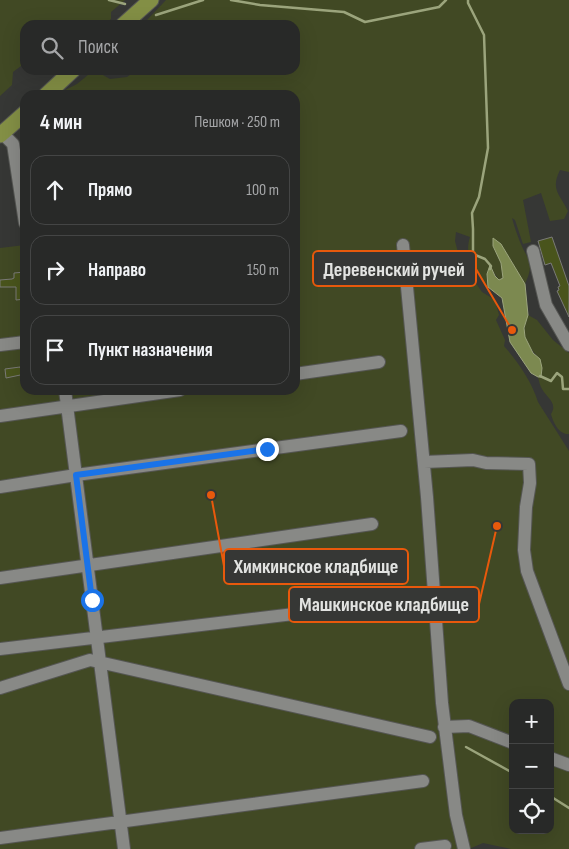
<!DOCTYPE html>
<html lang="ru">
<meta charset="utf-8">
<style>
:root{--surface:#282928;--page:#303130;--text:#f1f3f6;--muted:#a5a6a8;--line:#444545}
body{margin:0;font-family:"Sofia Sans Condensed",sans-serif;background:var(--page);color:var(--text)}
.controls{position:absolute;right:15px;bottom:15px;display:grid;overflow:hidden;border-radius:10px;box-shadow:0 5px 20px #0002}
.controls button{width:45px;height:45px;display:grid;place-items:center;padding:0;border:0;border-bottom:1px solid var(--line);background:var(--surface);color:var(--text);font:25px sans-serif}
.stop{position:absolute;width:15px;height:15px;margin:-11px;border:4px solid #1a73e8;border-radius:50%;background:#fff}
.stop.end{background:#1a73e8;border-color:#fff;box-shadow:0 1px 5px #0008}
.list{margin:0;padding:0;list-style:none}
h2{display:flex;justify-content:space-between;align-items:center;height:65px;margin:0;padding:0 20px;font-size:21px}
h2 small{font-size:16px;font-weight:400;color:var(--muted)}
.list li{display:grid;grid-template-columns:32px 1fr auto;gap:15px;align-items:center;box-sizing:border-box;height:70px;margin:0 10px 10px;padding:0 10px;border:1px solid var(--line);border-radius:15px}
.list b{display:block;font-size:19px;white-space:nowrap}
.list em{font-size:16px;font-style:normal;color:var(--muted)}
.icon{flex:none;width:28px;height:28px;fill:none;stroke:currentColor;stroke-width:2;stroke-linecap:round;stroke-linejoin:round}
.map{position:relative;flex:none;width:569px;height:849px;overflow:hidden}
.search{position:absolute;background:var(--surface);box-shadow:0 5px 20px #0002;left:20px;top:20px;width:280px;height:55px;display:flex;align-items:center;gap:12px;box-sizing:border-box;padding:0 18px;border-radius:15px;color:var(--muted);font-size:19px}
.panel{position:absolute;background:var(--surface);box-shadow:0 5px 20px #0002;left:20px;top:90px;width:280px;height:305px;border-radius:15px}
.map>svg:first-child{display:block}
.green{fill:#414924;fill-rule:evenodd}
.water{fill:#7c8950;stroke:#9ba47c}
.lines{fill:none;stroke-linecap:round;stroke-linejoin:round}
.stream{stroke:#9ba47c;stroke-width:2.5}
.building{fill:#49541c;stroke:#7a7a77}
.minor-casing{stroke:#555653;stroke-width:14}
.major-casing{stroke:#555653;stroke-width:17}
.minor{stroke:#888986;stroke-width:12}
.major{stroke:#838f45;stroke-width:15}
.route{stroke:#1a73e8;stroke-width:6}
.leader{fill:none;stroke:#e8590c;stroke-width:2}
.callout-dot{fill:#e8590c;stroke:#363735;stroke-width:2}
.callout{fill:#363735;stroke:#e8590c;stroke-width:2}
.callout-label{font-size:20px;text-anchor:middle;font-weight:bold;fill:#e2e3e1}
</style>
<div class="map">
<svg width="569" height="849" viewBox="0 0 569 849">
<rect width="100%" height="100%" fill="#363735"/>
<path class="green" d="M0,0H125L111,12V19L103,25H25V63L13,72L12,85L0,96Z
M166,0H569V172L560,170C550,190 560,194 568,211L564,219L550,221L541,193L523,200L531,242L523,244L515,220L512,218C514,226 517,234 520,242C528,261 535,262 525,284L515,269L511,260L493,246L501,263L503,278L499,280L493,271L487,274L488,287C477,268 463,260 470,237L456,232L455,241L460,260L482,292L495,300L499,315L496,320L505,340L504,346C518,362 532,382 538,402L569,451V849H511L483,843L469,849H0V248L25,245V390H295V95H62L63,91L77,84L94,70L110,79L127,77L137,70H295V25H149L147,20ZM513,703H550V830H513Z
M528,315L537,320L553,340L569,353V434C559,435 553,422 551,414C558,403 547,398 542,389C540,386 539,381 538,377H541C545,354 527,352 524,334C524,327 526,321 528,315Z"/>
<path class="water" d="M493,238L501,244L525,284L528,315L524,328L525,337L533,353L540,359L542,368L541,377H538L531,373L510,342L502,298L488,287L487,274L490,265L495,276L499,280L503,278L501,263L493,246Z"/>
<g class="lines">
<path class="stream" d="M109,0L125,4
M231,0L260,5L344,12L365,22L439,7L446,0
M468,0V3L484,35L488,148L479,197L472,213L473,229V254L485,259L491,266L490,269
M156,15L203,0
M540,376L551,381L557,373L562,377L563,389H569
M466,747L513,773
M550,796L569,808"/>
</g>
<path class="building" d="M552,237L569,286V317L557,291L559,290L558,287L560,286L551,263L545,265L538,241Z
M25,272V299L16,300V287H0V280L12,279L14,278V273Z
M20,367V368H25V374L6,378L5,369Z"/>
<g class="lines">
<defs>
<path id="minor" d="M2,133L13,144L25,223
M403,245L427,497L442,703L456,815L464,849
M533,251L546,305L569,345
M0,345L25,342
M295,374L379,362
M65,390L124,849
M0,416L180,390
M424,462L473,460L486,463L529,464L530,483L526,507L524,550L527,571L569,684
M0,487L76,475L401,431
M0,578L372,524
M0,649L361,606
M0,688L90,660L430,737
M444,727L469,726L513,743
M550,758L569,765
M0,838L423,781
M421,849L445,846"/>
<path id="major" d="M123,25L151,0
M46,95L73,70
M0,135L25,113"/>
</defs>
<use href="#minor" class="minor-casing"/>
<use href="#major" class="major-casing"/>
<use href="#minor" class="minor"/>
<use href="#major" class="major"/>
</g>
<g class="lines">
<path class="route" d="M92,600L76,475L267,449"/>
</g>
<path class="leader" d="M512 330L476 269M211 495L224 566M497 526L479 604"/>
<g class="callout-dot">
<circle cx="512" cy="330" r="5"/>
<circle cx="211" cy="495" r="5"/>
<circle cx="497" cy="526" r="5"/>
</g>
<g class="callout">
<rect x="313" y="251" width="163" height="35" rx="5"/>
<rect x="224" y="549" width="184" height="35" rx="5"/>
<rect x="289" y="587" width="190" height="35" rx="5"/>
</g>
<g class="callout-label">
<text x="394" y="276">Деревенский ручей</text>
<text x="316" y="573">Химкинское кладбище</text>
<text x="384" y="611">Машкинское кладбище</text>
</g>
</svg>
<div class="controls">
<button>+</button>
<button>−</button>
<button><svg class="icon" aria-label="locate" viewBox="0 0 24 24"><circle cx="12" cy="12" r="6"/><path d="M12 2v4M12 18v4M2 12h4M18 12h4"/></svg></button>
</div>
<div class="stop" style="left:92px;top:600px"></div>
<div class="stop end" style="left:267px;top:449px"></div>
<div class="search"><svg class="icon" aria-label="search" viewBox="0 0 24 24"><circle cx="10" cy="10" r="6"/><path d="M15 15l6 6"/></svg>Поиск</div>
<section class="panel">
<h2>4 мин<small>Пешком · 250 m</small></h2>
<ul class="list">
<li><svg class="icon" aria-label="ahead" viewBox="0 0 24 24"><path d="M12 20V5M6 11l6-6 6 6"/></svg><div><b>Прямо</b></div><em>100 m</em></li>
<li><svg class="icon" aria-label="right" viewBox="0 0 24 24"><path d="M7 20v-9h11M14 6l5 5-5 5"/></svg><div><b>Направо</b></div><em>150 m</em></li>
<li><svg class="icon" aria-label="arrive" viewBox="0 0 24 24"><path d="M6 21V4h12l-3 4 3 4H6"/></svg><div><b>Пункт назначения</b></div></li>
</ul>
</section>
</div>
